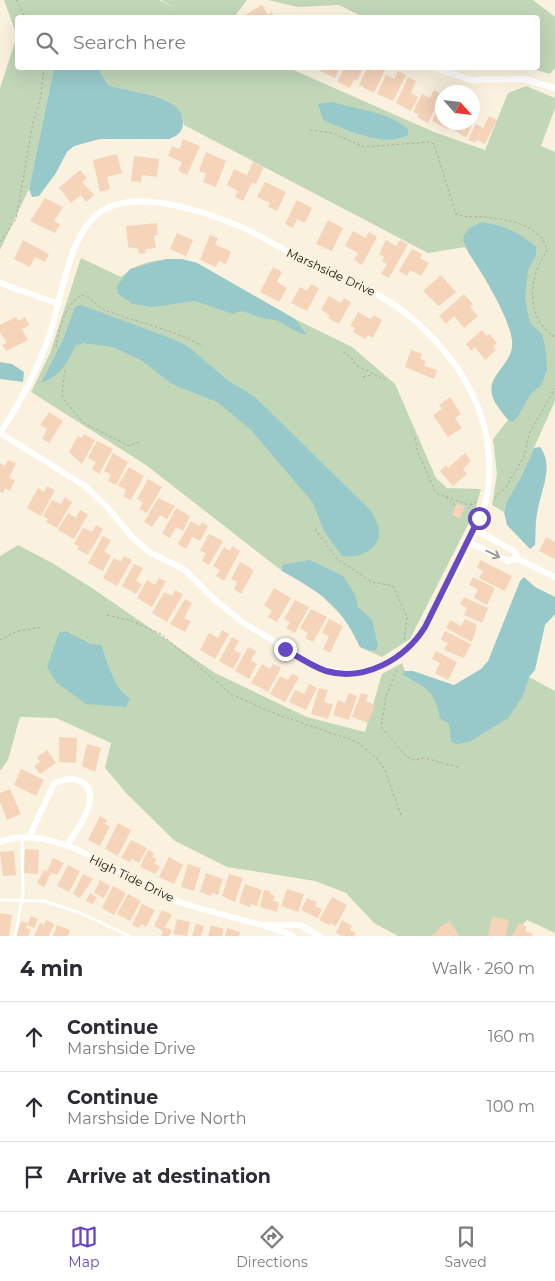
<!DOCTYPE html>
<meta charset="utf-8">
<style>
:root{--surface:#fff;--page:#f2f2f3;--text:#2b2b33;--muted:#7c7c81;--line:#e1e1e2;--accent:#674ac3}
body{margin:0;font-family:Montserrat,sans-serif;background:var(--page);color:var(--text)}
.compass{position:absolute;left:435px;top:85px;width:45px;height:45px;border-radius:50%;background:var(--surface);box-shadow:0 5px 20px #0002;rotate:117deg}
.stop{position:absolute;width:15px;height:15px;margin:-11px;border:4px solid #674ac3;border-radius:50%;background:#fff}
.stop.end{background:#674ac3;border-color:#fff;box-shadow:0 1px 5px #0008}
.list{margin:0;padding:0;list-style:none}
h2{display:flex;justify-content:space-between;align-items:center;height:65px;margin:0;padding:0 20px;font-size:21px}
h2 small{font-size:16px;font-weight:400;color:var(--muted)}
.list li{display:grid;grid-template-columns:32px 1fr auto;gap:15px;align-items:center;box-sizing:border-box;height:70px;padding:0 20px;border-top:1px solid var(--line)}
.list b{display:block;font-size:19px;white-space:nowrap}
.list p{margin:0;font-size:16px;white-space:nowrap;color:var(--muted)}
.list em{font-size:16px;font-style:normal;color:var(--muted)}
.icon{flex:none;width:28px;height:28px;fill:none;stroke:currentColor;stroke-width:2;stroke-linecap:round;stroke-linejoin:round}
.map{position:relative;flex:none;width:555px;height:936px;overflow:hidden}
.search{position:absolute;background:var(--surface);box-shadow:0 5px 20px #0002;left:15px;right:15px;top:15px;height:55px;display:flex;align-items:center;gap:12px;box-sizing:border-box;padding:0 18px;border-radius:5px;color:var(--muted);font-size:19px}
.sheet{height:275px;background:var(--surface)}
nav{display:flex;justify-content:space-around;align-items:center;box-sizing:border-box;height:70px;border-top:1px solid var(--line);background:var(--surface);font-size:14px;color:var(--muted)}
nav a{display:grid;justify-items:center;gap:2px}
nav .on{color:var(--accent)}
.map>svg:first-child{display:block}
.green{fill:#c1d7b8}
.water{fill:#98c9ca}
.building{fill:#f5d4ba}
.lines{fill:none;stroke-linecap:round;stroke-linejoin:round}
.path{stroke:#afa99a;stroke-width:1;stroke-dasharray:2.5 2.5;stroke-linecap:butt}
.service{stroke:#fff;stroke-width:3}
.minor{stroke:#fff;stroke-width:6}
.oneway{stroke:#9c9b98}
.route{stroke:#674ac3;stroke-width:6}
.labels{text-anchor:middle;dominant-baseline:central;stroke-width:4.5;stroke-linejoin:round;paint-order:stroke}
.street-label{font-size:12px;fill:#232019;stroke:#faf2df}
</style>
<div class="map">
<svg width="555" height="936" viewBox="0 0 555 936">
<rect width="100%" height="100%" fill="#faf2df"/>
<path class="green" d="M4,0H159L176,9L161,0H247L234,17L18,18V68H54L29,189L0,250V88L17,36Z
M268,0H533L555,17V68L550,74L529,68H538V18L363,17L339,5L298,7Z
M98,68H289L434,132L485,150L508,93L526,86L555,98V108L541,146L555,152V401L520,479L507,501L504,512L492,505L497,474L493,439L508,420C467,368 518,377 512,339C508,313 479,269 465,247L428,253L184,125C180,90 133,95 108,85Z
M81,258L121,277C140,259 172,256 197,263L295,319L352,347L395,384L436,478L447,488L481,489L474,513L410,639L382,657L360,647L349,623L313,587L282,571L146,465L31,392L50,353Z
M18,545L54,564L95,590L215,673L307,717L365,732L382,674L402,663L405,671L403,676L425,687L437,700L529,677L555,691V933L527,920L512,936H398L374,923L346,893L315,881L227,867L175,841L127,794L105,768L111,743L56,718L20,717L8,760L0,771V556Z"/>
<path class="water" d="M54,68H98L108,85C128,93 184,93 183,123C183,132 177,136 169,139H100L74,146L67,152L56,173L39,196L32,197L29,189Z
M332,102C357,109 388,112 408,129V135C384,148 347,130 323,120L318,104Z
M482,222C504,226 520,232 536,247V255L528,270L525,298L530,323L542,334L546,352L547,370L542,384L530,395L517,418L512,422C506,419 503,413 499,408C475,378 516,367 512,340C510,321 490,287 480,270C473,259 465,250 463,237L469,228Z
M166,259H182L197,263L295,319L307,335C296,333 288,326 278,321C272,319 265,319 259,317C248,314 243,308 233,314L195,301L153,307L133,304L118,294L117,286L130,269Z
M81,305L173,339L189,347L227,380L255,397L371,511C373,515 377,521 378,526C384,548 360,559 342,556L324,531L313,503L251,430L217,402L172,384L141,360L113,347L83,343L75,346C68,363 59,377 41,383L63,340L75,307Z
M0,362L12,364L24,372L23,382L0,379Z
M540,447C555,466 540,492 537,514C535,524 536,535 535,545L530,549L507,525L504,512L507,501L520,479L534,448Z
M310,560L343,576L355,594L358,607L372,620L378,646L376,650L370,651L360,647C339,603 322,594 282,571V565Z
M524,577L535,587L555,597V614L545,625L535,670L529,677L523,696L508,718L469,742L456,744L451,741L449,724L440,718C435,690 426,688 402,675L405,671H413L454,685L481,669L488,661L520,581Z
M65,631L91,644L101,645C107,660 115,692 130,698L126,707L86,704L56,682L47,667L59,633Z"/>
<path class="building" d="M262,5L268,15L272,12L275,18H240Z
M322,68H340L335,78L320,71Z
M344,68H363L357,81L354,79L350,88L337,82Z
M367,68L375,71L377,68H386L374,93L359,85Z
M398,71L406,75L393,101L377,94L386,75L394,79Z
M408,77L416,81L411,93L418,97L411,111L396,103Z
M434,90L442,94L428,123L417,117L418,114L413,112L422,94L430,98Z
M440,103L442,104V122H450L448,129L432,121Z
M472,110L478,112L466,138L451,128L453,122H472Z
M489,116L497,120L485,144L477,140L475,143L468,140L476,124L483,128Z
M183,139L200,146L187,175L178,171L182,162L168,156L172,146L179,149Z
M206,152L226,161L216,187L203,182L206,174L199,171Z
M117,154L122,173L107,177L110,189L100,192L93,160Z
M134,156L159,159L157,177L142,175L141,182L131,181Z
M253,162L264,167L256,184L252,182L243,201L235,197L238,191L227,185L234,169L247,175Z
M80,170L87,178L82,182L94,195L86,202L81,195L71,203L59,188Z
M265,182L286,192L277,211L268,207L270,203L257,197Z
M45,198L63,207L54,221L60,224L55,233L30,221Z
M297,200L312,208L305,223L297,219L293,228L285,224Z
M328,220L343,228L332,251L316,244Z
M157,223L158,235L154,236L156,248L145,249L146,253L139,254L138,249L128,247L126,226Z
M353,231L366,238L369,232L377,237L362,265L354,260L358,253L345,246Z
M177,233L193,240L186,256L170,249Z
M210,235L218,238L215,245L231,251L226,264L219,261L216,267L200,260Z
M23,240L49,254L45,262L35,257L30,267L14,259Z
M386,240L396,246L400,240L408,244L389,278L381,274L387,264L382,261L384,257L379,254Z
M412,249L422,254L420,258L429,263L421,276L410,270L407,276L399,271Z
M273,267L282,272L277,282L287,288L279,302L260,292Z
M441,275L456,292L439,306L423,291Z
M311,284L319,288L307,311L291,303L300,287L307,291Z
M464,294L473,304L470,307L478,316L464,328L454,316L446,324L439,316Z
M329,296L341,303L344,298L351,302L339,324L328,318L330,315L321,310Z
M358,312L371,319L374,315L382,320L373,338L368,335L366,339L353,332L355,328L350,326Z
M16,317L18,321L25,317L29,325L22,329L28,340L6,351L2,345L7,343L0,332V325Z
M482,330L487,336L489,334L497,343L493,347L496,350L485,360L475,347L471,351L466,344Z
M411,350L422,354L420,359L426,361L424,366L437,370L434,379L405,367Z
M450,397L461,414L455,418L462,428L448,437L433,415L442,409L439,405Z
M49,412L63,421L49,443L42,438L47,429L40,425Z
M84,434L95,440L82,464L69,452L78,436L82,438Z
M97,441L113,449L99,474L92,469L96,462L88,458Z
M113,453L128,462L116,485L108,481L111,475L104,471Z
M465,453L471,461L463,469L467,474L453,486L440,471L446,465L448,468Z
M8,460L16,463L9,478L15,480L10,491L5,488L3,493L0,492V463L5,466Z
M129,467L144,476L131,500L123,496L126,490L118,485Z
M148,479L162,487L147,513L139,509L143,502L137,499Z
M47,486L55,490L41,516L27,508L38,488L44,492Z
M65,497L72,502L57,528L46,522L48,519L43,516L52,500L61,504Z
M158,498L175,506L167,519L160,515L152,527L144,522Z
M457,503L465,507L460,518L452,515Z
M176,508L190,516L183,531L176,527L170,538L162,534Z
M80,510L88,514L74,539L58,530L68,513L76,518Z
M191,521L200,526L202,522L208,526L200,541L192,537L186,549L178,544Z
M96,525L103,529L88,555L77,549L79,546L74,544L83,528L92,532Z
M209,534L223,541L209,565L202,561L206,554L200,550Z
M103,536L111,540L104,552L111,555L103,571L88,563Z
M546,537L555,542V559L539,551Z
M232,546L240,551L224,581L216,576L220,570L213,566L224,547L230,551Z
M124,556L132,560L117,586L103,578L114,558L121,562Z
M480,560L512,576L505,591L479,578L483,571L477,568Z
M240,562L254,570L241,594L234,589L237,582L231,579Z
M134,564L143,568L136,581L142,584L136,594L122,586Z
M473,577L495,588L487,605L474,598L478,589L469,585Z
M159,578L166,581L152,607L137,598L147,580L155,585Z
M274,588L291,598L277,622L268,617L272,610L264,606Z
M175,590L183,594L167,622L152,613L164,592L172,596Z
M464,597L488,608L482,623L464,615L467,608L460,604Z
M185,599L192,603L184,618L191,621L185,632L170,624Z
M295,600L309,607L295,633L286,628L290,622L284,619Z
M311,609L327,617L313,642L305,638L308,633L300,628Z
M329,619L343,626L330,653L323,649L329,636L322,633Z
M465,619L477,625L472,642L446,628L450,620L461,626Z
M222,630L229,634L215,659L200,650L209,633L218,638Z
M445,631L471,644L464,658L444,650L448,643L441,640Z
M232,637L239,641L234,650L241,654L233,669L219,661Z
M248,647L256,651L251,661L257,664L249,679L235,671Z
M436,651L457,662L448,680L435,673L440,663L432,659Z
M262,664L270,669L273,664L281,668L268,692L251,683Z
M292,674L299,677L285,702L270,694L280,676L288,680Z
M309,684L317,688L306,710L289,702L295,690L304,694Z
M319,688L328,690L324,702L333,704L328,719L311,714Z
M349,693L357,696L349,720L333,715L338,700L345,703Z
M361,693L368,695L366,701L375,705L368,723L352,717Z
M59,737L77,738L76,763L59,762Z
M87,744L101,748L95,772L82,766Z
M47,750L56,763L40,774L34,766L40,762L37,757Z
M21,769L44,780L36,796L14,785Z
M10,789L21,814L7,820L0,802V793Z
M100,816L107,820L105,824L110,826L100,846L88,840Z
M118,823L131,830L118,856L105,849Z
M131,840L147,848L139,863L132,859L130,862L121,858Z
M25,849L39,850L38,874L24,873Z
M148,850L154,853L152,857L157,859L154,864L160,866L156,874L140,867Z
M14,851L16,875L3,876L0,852Z
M169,857L183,865L174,884L159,877Z
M53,858L64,863L57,875L47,871Z
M188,864L201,868L194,891L181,887Z
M68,865L80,871L69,892L57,886Z
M44,870L51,873L44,887L37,883Z
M206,873L223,879L218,895L212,893L211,896L200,892Z
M83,874L93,879L80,898L73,894Z
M229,874L243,878L235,902L222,896Z
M100,880L110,886L104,898L94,893Z
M245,884L262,890L257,906L251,904L250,907L239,903Z
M113,886L126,893L114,915L102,908Z
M287,889L304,894L298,912L281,906Z
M264,890L271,891L270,894L275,896L273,901L279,902L277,912L260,907Z
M90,893L97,897L93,904L86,901Z
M128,894L141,901L130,921L117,914Z
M332,897L347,905L336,926L330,923L329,925L319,920Z
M307,898L317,902L315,906L322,909L318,918L301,910Z
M142,904L155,910L146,927L141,924L139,928L132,925Z
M162,910L172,915L165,927L172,930L169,936H161L163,931L154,926Z
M0,913L12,915L9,936H0Z
M31,916L38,919L34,928L27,925L26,928L31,929L28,936H16L21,921L28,923Z
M492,917L509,920L506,936H488Z
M177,919L190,922L187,936L173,934Z
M46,920L54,924L49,936H34L40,923L44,925Z
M342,920L352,926L350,930L356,933L354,936H342L336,933Z
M450,921L459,936H430L439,930L438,928Z
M519,923L527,927L525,931L533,934L532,936H512Z
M196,924L204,926L201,936H192Z
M57,925L70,930L68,936H53Z
M211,925L224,929L222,936H208Z
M227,928L240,932L239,936H225Z"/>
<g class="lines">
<path class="path" d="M16,0L26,18
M310,130L333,133L364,147L429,142L434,144L456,214C465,218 474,216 483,217C506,219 542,224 547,251C528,277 525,319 555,337
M0,242L16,219L33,122L41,96L44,68
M56,347C59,330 65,303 82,295C92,298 97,307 107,311C138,323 173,329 202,346
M343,352L350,356L356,365L385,380
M65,370L62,394L63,399L84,423L129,446L139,442
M363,377L372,375
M415,438L418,453L436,493L469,505L479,501
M446,497L455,505
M495,498L506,487L524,457L529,434L555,388
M468,509L473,504
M315,529L337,559L372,582L393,586L407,617L404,642
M107,615L129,620L161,634L231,694L278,715L358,742L378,760L385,770L402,818
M0,640L18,631L43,627
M397,670L386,696L381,727L405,755L412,760L425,758L458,767"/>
<path class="service" d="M0,900L44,901L80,913L130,936
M15,936L23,894L22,837"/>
<path class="minor" d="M436,68L470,80L524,79L555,88
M0,283L59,304
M0,433C20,404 37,370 49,337C61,301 68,236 99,213C133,187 203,211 239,226C259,234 277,247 297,256C343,279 389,293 426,331C455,359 481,399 487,440C490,461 491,483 485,505C472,546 445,589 425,627C400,665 357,684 314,665L242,622L215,600L184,569L149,552L131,536L108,508L85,486L0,433
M474,529L514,551L518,559
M468,542L508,561L518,559L555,577
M29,837L54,784C63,779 71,777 80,781C106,794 76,830 67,846
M0,842C55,820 123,879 172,899C211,915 254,919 293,936
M265,925H300L320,936"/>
</g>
<defs><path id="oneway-shaft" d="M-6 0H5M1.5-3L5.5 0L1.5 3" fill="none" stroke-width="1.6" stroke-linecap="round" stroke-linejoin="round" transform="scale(1.25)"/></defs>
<use class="oneway" href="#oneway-shaft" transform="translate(493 554) rotate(26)"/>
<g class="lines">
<path class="route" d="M285,649C298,657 312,666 326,671C365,682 405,659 425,627L479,518"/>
</g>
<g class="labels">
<g class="street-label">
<text transform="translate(331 272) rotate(25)">Marshside Drive</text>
<text transform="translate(132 878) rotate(26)">High Tide Drive</text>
</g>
</g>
</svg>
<svg class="compass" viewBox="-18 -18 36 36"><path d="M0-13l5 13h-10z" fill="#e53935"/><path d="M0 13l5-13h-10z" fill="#7c7c81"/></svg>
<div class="stop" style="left:479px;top:518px"></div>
<div class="stop end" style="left:285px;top:649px"></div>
<div class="search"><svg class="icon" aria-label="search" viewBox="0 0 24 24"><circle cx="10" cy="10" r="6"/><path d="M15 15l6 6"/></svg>Search here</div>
</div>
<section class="sheet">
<h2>4 min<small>Walk · 260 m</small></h2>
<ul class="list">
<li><svg class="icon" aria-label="ahead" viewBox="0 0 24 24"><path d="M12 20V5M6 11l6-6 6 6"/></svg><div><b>Continue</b><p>Marshside Drive</p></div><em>160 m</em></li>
<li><svg class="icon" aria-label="ahead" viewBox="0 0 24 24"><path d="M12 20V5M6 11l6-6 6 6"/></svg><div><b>Continue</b><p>Marshside Drive North</p></div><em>100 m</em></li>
<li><svg class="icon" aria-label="arrive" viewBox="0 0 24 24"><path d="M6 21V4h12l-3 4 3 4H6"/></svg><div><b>Arrive at destination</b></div></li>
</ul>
</section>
<nav>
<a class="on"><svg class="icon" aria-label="map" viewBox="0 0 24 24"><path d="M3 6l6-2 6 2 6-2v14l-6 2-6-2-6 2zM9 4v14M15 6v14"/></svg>Map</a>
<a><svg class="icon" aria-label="directions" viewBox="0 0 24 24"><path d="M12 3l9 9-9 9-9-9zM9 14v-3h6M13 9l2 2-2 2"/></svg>Directions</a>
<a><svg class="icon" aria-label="saved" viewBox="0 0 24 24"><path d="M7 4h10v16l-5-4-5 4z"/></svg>Saved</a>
</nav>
